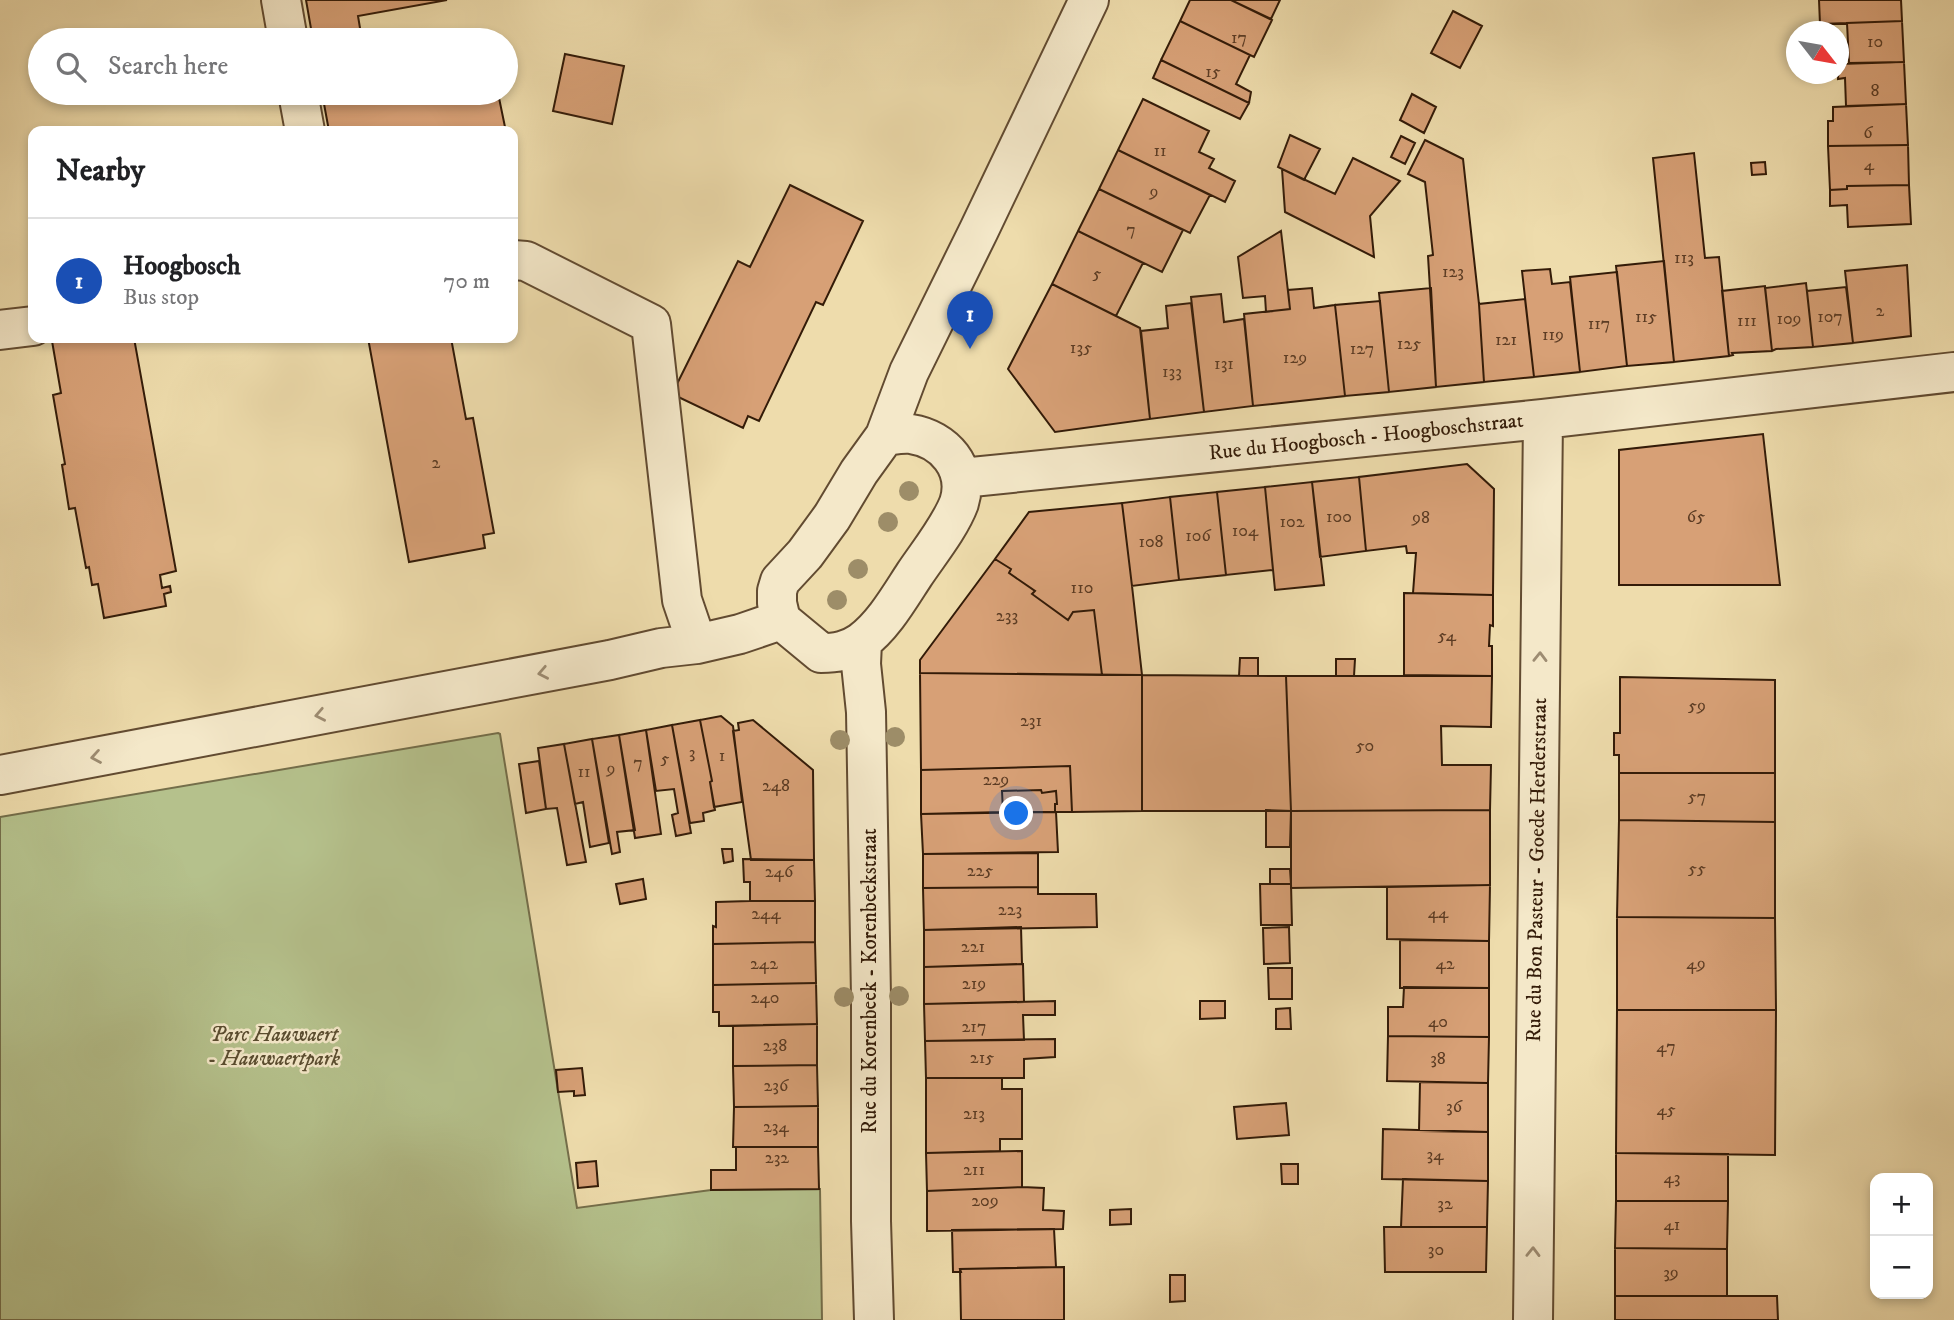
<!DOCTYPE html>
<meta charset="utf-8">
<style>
:root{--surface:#fff;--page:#f2f2f2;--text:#202124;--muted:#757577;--line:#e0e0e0;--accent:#0b8043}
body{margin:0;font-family:"IM FELL DW Pica",serif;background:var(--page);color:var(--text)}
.controls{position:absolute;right:21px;bottom:21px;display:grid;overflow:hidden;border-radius:14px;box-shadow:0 4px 10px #0003}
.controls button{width:63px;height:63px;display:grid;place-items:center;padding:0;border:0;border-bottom:2px solid var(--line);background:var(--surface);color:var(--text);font:35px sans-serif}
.compass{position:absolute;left:1786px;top:21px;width:63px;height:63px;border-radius:50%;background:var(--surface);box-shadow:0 4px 10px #0003;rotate:121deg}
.you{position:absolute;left:1017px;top:814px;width:24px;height:24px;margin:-18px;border:5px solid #fff;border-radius:50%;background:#1a73e8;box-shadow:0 0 0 10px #1a73e833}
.badge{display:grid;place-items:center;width:46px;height:46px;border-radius:50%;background:var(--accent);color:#fff;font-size:23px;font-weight:700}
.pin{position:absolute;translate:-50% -58px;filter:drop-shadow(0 2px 4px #0008)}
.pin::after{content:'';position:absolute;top:37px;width:24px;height:21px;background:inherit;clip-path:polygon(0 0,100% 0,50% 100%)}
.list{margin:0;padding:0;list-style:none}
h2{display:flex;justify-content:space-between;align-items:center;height:91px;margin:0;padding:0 28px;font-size:30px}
h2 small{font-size:23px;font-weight:400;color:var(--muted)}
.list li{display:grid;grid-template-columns:46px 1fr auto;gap:21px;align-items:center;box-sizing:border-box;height:126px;padding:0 28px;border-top:2px solid var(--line)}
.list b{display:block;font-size:26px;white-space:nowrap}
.list p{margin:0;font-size:23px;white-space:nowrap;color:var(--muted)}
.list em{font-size:23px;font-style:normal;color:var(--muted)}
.icon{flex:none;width:38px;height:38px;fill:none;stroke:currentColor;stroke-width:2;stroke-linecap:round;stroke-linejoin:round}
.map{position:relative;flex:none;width:1954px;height:1320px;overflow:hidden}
.search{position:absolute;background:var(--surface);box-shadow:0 4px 10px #0003;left:28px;top:28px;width:490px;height:77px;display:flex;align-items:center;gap:18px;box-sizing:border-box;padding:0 24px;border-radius:38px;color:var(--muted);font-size:26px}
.panel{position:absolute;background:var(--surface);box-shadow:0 4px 10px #0003;left:28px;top:126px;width:490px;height:217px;border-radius:14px}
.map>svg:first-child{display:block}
.green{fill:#b5c18c;stroke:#746e4a;stroke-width:2}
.building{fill:#d7a076;stroke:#331b08;stroke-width:2}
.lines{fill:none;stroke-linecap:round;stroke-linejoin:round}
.minor-casing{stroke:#624b31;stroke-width:42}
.minor{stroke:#f4e8c9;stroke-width:38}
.tree{fill:#9d8d68}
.oneway{stroke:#9d8c72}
.labels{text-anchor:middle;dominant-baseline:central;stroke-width:5;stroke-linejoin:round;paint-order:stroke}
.number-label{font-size:18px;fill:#5c3c24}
.street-label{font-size:21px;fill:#331b08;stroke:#f4e8c9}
.park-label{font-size:21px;font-style:italic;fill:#5a4d30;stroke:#f4e8c9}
</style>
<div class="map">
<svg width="1954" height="1320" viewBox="0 0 1954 1320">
<rect width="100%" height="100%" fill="#eedcac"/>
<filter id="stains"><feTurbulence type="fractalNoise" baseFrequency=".00286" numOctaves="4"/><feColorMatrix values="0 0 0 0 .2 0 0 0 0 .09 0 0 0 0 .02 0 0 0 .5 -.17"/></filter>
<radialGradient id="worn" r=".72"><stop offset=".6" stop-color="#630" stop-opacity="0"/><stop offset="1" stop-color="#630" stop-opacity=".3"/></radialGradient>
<path class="green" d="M498,733L500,734L577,1208L711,1190L820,1189L822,1320H0V817Z"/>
<path class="building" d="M306,0H447L358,16L362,40H313Z
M1190,0H1231L1272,20L1254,57L1180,21Z
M1231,0H1280L1271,19Z
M1819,0H1901L1902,21L1820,24Z
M1453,11L1482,26L1460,68L1431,53Z
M1180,21L1250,55L1236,84L1251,92L1249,103L1161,60Z
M1902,21L1904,62L1849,63L1847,23Z
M487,32L488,40H443Z
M565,54L624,66L612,124L553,111Z
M1161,60L1249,103L1240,119L1153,78Z
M1904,62L1906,104L1846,106L1845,78L1838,79L1839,64Z
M322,93H498L505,127L481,131H329Z
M1412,94L1436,107L1424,133L1400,120Z
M1143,99L1209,131L1199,152L1214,159L1209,168L1235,181L1225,202L1118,150Z
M1906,104L1908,145L1828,146V121H1833V107Z
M1290,135L1320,149L1304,180L1278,167Z
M1401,136L1415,143L1405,164L1391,157Z
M1425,140L1463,159L1479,304L1484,382L1436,387L1428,256L1433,255L1425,182L1408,174Z
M1908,145L1909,185L1847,186V189L1830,190L1828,146Z
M1118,150L1210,195L1190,233L1099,189Z
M1694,153L1705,258L1719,257L1729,356L1674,362L1653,158Z
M1353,158L1400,181L1370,216L1374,257L1285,212L1282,169L1335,194Z
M1765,162L1766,174L1752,175L1751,163Z
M790,185L863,221L823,305L816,302L759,421L748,416L743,428L672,394L738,261L750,267Z
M1909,185L1911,224L1848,227L1847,205L1830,206V190L1847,189V186Z
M1099,189L1183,230L1162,272L1078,231Z
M1078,231L1143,263L1116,316L1052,284Z
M1281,231L1290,309L1266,312L1265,296L1243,298L1238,257Z
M1664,261L1674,362L1627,366L1616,266Z
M1907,265L1911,336L1853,343L1845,271Z
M1550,269L1552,284L1570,282L1580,372L1534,377L1522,271Z
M1617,272L1627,366L1580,372L1570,277Z
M1806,283L1813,347L1776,349L1772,351L1765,288Z
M1052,284L1140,328L1150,419L1055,432L1008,369Z
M1765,286L1772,351L1732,353L1733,355L1729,356L1722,291Z
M1846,287L1853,343L1813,347L1807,291Z
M1312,288L1314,308L1335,305L1345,396L1253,406L1244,314L1290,309L1288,290Z
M1431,288L1436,387L1389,392L1379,293Z
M1221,294L1224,322L1244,319L1253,406L1204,412L1191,297Z
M1525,299L1534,377L1484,382L1479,304Z
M1380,301L1389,392L1345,396L1335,305Z
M1191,303L1204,412L1150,419L1141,331L1168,328L1166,306Z
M71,338H134L176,571L160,575L162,588L170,586L171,592L164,594L166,606L104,618L98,584L92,585L89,567L86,568L75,508L69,509L62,465L65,464L53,395L61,393L52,341Z
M368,338H451L466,419L473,418L494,533L483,535L485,548L409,562Z
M1763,434L1780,585H1619V450Z
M1467,464L1494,489L1493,595L1413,593L1416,553H1407L1406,546L1366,551L1359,477Z
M1359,477L1366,551L1320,557L1312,482Z
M1312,482L1324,585L1275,590L1265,487Z
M1265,487L1273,570L1226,575L1217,492Z
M1217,492L1226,575L1179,580L1170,497Z
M1170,497L1179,580L1132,586L1122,503Z
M1122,503L1132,586L1142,675H1102L1094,610L1073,612L1068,620L1032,594L1035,591L1009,573L1011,569L995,559L1029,512Z
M995,559L1011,569L1009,573L1035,591L1032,594L1068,620L1073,612L1094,610L1102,675L920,673V660Z
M1404,593L1493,595V626L1490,625L1489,646H1492V676L1404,675Z
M1240,658H1258V676H1239Z
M1336,659H1355L1354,676H1336Z
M920,673L1142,675V811L1072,812L1070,766L921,770Z
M1142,675L1286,676L1291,811H1142Z
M1286,676H1492L1491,727L1441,726L1442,765H1491L1490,810L1291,811Z
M1620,677L1775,680V773H1619V755H1614V733H1620Z
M721,716L733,726L742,802L714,807L710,782L712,781L700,720Z
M700,720L712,781L710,782L715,810L703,813L704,821L690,823L672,725Z
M753,720L813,770L814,860H751L733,731L739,730L738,723Z
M672,725L691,833L676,836L672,815L678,813L674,789L656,791L646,730Z
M646,730L661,834L635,838L619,735Z
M619,735L635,830L617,832L620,852L612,854L592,739Z
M592,739L609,843L590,847L583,802L575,804L564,744Z
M564,744L586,862L567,865L557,808L546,809L538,748Z
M539,761L546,809L526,813L519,764Z
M1070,766L1072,812H1055V804H1057L1056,791L1042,793L1041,790L1002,791L1003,812L921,814V770Z
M1619,773H1775V822L1619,820Z
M1041,790L1042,793L1056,791L1057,804H1055V812H1003L1002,791Z
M1266,810L1291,811L1290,847H1266Z
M1490,810V885L1291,888V811Z
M1056,812L1058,852L923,854L921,814Z
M1619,820L1775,822V918L1617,917Z
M722,849H732L733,861L724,863Z
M1038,853V887L923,888V854Z
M743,859L814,860L815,901H750V882H744Z
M1270,869H1290L1291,884H1270Z
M643,879L646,899L620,904L616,884Z
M1260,884H1291L1292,925H1261Z
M1490,885L1489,941L1387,939V887Z
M1038,887V894H1096L1097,927L924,930L923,888Z
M750,901H815V942L713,944V926L716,927V902Z
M1617,917L1775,918L1776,1010H1617Z
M1021,927L1022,964L924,967V930Z
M1289,927L1290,963L1264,964L1263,928Z
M1400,940L1489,941V988H1400Z
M815,942L816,983L713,985V944Z
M1023,964L1024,1002L924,1004V967Z
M1268,968H1292V999H1269Z
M816,983L817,1024L719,1026V1012H713V985Z
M1404,987L1489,988V1037L1388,1036V1007H1403Z
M1055,1001V1015H1023L1024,1040L925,1041L924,1004Z
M1200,1001H1225V1018L1200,1019Z
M1290,1008L1291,1029H1276V1009Z
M1617,1010H1776L1775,1155L1616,1153Z
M817,1024V1065L733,1066V1026Z
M1388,1036L1489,1037L1488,1083L1387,1081Z
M1055,1039V1057L1024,1059V1078H926L925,1041Z
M817,1065L818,1106L734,1107L733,1066Z
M582,1068L585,1095L574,1096V1091L558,1092L556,1070Z
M926,1078H1002V1089H1022V1139H1000V1151L926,1153Z
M1420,1082L1488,1083V1132L1419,1131Z
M1286,1103L1289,1135L1237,1139L1234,1107Z
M818,1106V1147H733L734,1107Z
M1383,1129L1488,1132V1181L1382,1179Z
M736,1147H818L819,1189L711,1190V1170H736Z
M1022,1151V1187L927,1191L926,1153Z
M1616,1153L1728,1154V1201H1616Z
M596,1161L598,1186L578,1188L576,1163Z
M1281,1164H1298V1184H1282Z
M1403,1179L1488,1181L1487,1227H1401Z
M1022,1187L1044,1188L1043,1210L1064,1211L1063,1229L927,1231V1191Z
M1616,1201H1728L1727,1249L1615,1248Z
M1131,1209V1224L1110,1225V1210Z
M1384,1227H1487L1486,1272H1385Z
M1054,1229L1056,1267L960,1269L961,1272H953L952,1230Z
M1615,1248L1727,1249V1296H1615Z
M1064,1267V1320H961L960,1269Z
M1170,1275H1185V1301L1170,1302Z
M1615,1296H1777L1778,1320H1615Z"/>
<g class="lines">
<defs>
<path id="minor" d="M281,0L288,40
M298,93L305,131
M513,260L526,261L651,324L682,600L697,644
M0,330L33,326
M885,436C893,435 903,433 911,434C944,439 970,468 959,503C950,527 928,554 914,575C899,598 883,626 861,642C848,651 836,653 821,653L781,620L777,603V591L780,581L805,554L832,517L859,472L885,436L909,372L979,230L1089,0
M962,478L1543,419L1954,372
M862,642L861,664L866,712L871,997V1221L874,1320
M0,775L610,660L661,648L697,644L740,634L781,620
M1533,1320L1543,419"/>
</defs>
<use href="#minor" class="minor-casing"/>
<use href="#minor" class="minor"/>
</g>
<g class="tree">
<circle cx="909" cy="491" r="10"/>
<circle cx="888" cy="522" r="10"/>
<circle cx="858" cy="569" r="10"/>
<circle cx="837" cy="600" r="10"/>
<circle cx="895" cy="737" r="10"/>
<circle cx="840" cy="740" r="10"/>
<circle cx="899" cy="996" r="10"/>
<circle cx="844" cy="997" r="10"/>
</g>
<defs><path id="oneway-chevron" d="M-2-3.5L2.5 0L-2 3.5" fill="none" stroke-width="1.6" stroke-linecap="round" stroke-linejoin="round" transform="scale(1.75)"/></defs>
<g class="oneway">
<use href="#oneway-chevron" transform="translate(1540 657) rotate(-89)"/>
<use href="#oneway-chevron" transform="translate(543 673) rotate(169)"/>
<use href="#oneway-chevron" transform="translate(320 715) rotate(169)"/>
<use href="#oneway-chevron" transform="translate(96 757) rotate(170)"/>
<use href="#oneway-chevron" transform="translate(1533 1252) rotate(-89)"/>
</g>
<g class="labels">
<g class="number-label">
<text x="1239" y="38">17</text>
<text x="1875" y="42">10</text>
<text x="1213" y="72">15</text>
<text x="1875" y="91">8</text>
<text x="1868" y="133">6</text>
<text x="1160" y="151">11</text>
<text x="1869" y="165">4</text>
<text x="1154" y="192">9</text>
<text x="1131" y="230">7</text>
<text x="1684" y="258">113</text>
<text x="1453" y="272">123</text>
<text x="1097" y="274">5</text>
<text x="1880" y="311">2</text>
<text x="1646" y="317">115</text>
<text x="1830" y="317">107</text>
<text x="1789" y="319">109</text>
<text x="1747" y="321">111</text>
<text x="1599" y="324">117</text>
<text x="1553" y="335">119</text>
<text x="1506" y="340">121</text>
<text x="1409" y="344">125</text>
<text x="1081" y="348">135</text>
<text x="1362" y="349">127</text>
<text x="1295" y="358">129</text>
<text x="1224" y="364">131</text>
<text x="1172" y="372">133</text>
<text x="436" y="463">2</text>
<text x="1339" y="517">100</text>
<text x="1696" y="517">65</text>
<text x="1421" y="518">98</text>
<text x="1292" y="522">102</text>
<text x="1245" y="531">104</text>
<text x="1198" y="536">106</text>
<text x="1151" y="542">108</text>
<text x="1082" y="588">110</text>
<text x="1007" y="616">233</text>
<text x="1447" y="636">54</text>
<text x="1697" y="706">59</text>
<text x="1031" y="721">231</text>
<text x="1365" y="746">50</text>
<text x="692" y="753">3</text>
<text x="722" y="756">1</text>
<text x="665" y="759">5</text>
<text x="638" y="763">7</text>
<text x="611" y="769">9</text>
<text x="584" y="772">11</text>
<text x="996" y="780">229</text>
<text x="776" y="786">248</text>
<text x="1697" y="797">57</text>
<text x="1697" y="869">55</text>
<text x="980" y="871">225</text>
<text x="779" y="872">246</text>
<text x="1010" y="910">223</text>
<text x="1438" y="913">44</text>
<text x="766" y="914">244</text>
<text x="973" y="947">221</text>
<text x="764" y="964">242</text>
<text x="1445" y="964">42</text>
<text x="1696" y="964">49</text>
<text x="974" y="984">219</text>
<text x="765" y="998">240</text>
<text x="1438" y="1022">40</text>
<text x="974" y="1027">217</text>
<text x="775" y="1046">238</text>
<text x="1666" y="1047">47</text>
<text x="982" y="1058">215</text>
<text x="1438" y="1059">38</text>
<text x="776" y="1086">236</text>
<text x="1454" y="1107">36</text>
<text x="1666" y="1110">45</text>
<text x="974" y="1114">213</text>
<text x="776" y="1127">234</text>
<text x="1435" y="1155">34</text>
<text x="777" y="1158">232</text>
<text x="974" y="1170">211</text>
<text x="1672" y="1178">43</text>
<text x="985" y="1201">209</text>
<text x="1445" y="1204">32</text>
<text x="1672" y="1225">41</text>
<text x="1436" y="1250">30</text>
<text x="1671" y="1273">39</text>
</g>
<g class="street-label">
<text transform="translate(1366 437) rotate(-6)">Rue du Hoogbosch - Hoogboschstraat</text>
<text transform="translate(1537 870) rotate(-89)">Rue du Bon Pasteur - Goede Herderstraat</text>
<text transform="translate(870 981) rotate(-90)">Rue du Korenbeek - Korenbeekstraat</text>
</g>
<g class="park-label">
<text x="274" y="1035">Parc Hauwaert<tspan x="274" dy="24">- Hauwaertpark</tspan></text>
</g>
</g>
<rect width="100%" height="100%" filter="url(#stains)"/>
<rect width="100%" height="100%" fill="url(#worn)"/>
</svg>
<div class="controls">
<button>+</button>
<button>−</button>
</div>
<svg class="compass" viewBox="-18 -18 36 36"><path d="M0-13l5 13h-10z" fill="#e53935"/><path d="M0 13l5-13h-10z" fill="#757577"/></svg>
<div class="you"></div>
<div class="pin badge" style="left:970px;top:349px;background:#1a4fb4">1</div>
<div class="search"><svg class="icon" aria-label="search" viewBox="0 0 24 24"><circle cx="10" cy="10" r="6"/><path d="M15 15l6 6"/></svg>Search here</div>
<section class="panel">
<h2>Nearby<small></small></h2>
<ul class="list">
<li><span class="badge" style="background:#1a4fb4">1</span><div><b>Hoogbosch</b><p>Bus stop</p></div><em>70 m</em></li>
</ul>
</section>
</div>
